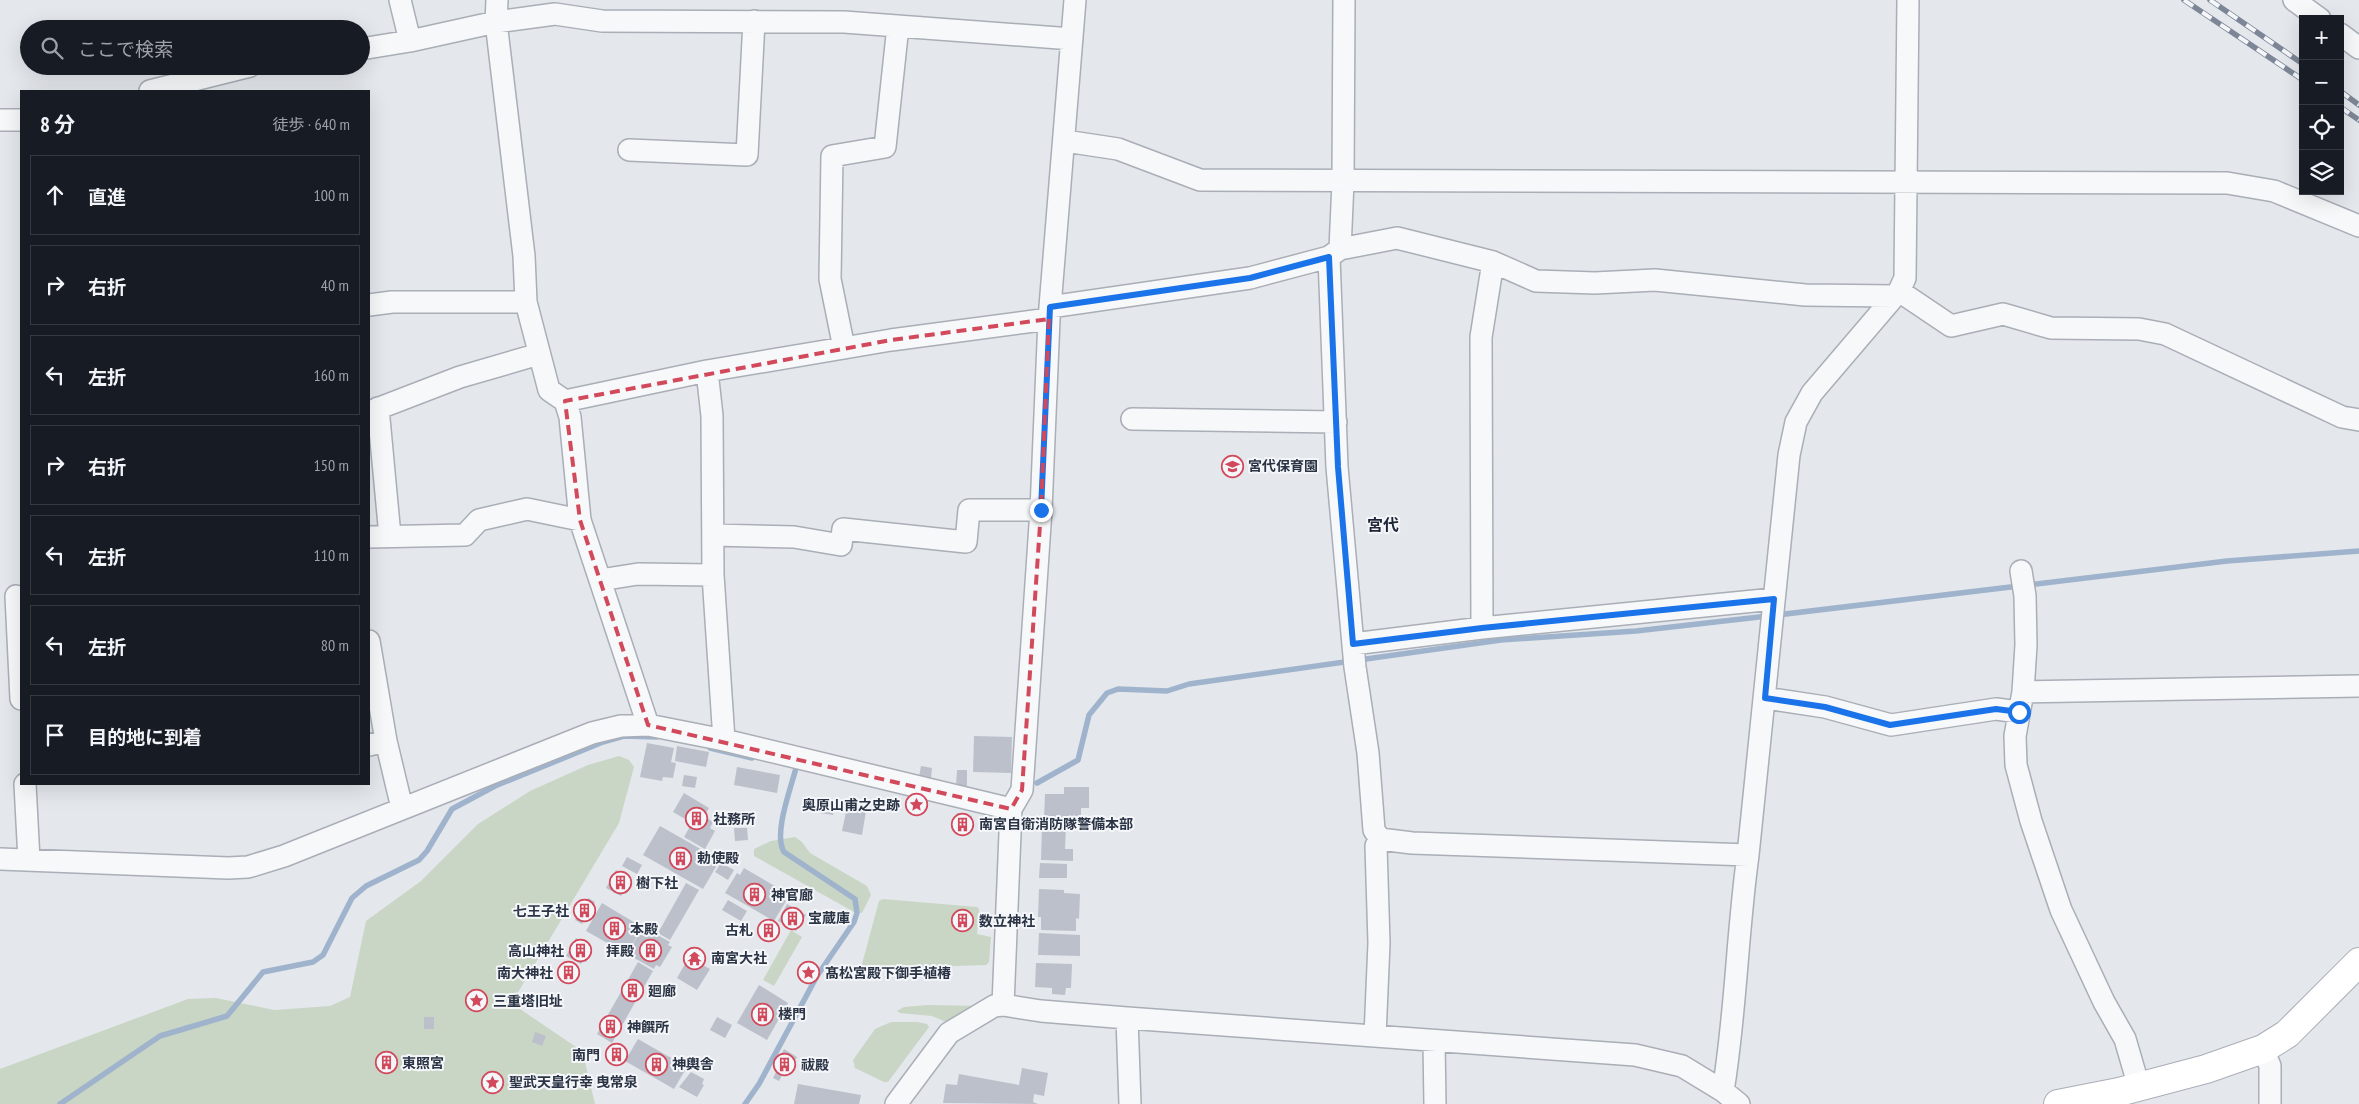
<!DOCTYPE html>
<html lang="ja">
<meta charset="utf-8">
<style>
:root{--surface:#171b24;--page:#20242c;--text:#f1f3f6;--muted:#9ea1a6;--line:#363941}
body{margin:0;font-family:"PT Sans Narrow","Noto Sans JP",sans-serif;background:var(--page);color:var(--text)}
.controls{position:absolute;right:15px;top:15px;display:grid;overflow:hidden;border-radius:0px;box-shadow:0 5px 20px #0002}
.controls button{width:45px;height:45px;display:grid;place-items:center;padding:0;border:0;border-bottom:1px solid var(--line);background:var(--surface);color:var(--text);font:25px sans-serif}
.stop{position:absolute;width:15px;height:15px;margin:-11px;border:4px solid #1a73e8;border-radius:50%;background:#fff}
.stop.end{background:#1a73e8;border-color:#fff;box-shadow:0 1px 5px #0008}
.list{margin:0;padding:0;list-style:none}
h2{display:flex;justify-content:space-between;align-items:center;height:65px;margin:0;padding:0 20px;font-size:21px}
h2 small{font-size:16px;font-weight:400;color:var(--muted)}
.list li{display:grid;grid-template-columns:32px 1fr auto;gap:15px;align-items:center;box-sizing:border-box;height:80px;margin:0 10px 10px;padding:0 10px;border:1px solid var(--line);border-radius:0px}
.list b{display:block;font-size:19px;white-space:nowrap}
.list em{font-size:16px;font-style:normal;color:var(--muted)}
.icon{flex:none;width:28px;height:28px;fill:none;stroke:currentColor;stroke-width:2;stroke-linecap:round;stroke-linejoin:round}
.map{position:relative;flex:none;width:2359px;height:1104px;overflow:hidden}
.search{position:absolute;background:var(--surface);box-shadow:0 5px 20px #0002;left:20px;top:20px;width:350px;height:55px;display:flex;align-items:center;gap:12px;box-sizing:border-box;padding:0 18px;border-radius:28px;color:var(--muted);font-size:19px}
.panel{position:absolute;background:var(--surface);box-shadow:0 5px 20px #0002;left:20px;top:90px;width:350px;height:695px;border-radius:0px}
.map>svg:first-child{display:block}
.green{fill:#c9d6c5}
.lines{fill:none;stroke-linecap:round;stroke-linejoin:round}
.stream{stroke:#9fb4cc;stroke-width:5.5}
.building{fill:#bbc0ca}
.street-casing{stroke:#a9aeb7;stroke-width:24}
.secondary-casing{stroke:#a9aeb7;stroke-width:30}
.street{stroke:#f7f8fa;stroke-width:21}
.secondary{stroke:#fff;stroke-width:28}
.rail-casing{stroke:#7d8696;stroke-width:5.5}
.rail{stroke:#f4f6f9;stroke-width:4;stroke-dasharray:11;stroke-linecap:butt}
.route{stroke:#1a73e8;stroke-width:6}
.marked{fill:none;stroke:#d1495b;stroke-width:4;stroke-dasharray:10 6;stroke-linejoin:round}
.labels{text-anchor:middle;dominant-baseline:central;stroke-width:4;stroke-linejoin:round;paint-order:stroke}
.poi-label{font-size:14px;font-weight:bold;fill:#2b3445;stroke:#f4f6f9;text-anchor:start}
.quarter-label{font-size:16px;font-weight:bold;fill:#1d2536;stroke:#f4f6f9}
</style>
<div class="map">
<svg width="2359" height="1104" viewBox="0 0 2359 1104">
<rect width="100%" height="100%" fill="#e4e7ec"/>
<path class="green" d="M619,756L629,760L634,767L619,823L517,994L520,1009L579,1049L584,1058L595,1104H0V1069L188,999L216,998L274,1010L330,1006L350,997L366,921L421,881L478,824L530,791L588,765Z
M795,837L802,842L810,853L867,886L871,895L862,913L854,912L754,856V849L771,841Z
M883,899L977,907L979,909L977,934L991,937L989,962L986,965L866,969L862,964L879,901Z
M791,930L802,937L774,986L763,980Z
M927,1005L984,1006L951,1024L932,1016L900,1013L897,1011L904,1007Z
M891,1022H917L927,1024L929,1027L888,1082H884L855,1068L853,1060L875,1029Z"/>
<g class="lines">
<path class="stream" d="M2028,585L2227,561L2359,551
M1777,615L2019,586
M710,748L752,758
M1037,783L1078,760L1089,715L1107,693L1118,689L1167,691L1189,684L1501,640L1636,631L1768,616
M60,1104L160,1036L227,1016L263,972L313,962L323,955L352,898L366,886L419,860L427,851L452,809L495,786L603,742L624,736L657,737
M745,1104L759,1084L817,976L854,922L857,913L855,899L784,852C773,834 791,788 796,768"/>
</g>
<path class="building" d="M974,736L1012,737L1011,773L973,772Z
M647,743L674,748L671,762L676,763L673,778L663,777L662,781L640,777Z
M677,746L709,752L706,767L675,761Z
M921,766L932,768L931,779L919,777Z
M737,767L780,775L777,793L734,785Z
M957,770H967V786L956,785Z
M684,775L697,777L695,788L682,786Z
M1064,787H1089V808H1081V820H1074V824H1062V819H1044L1045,794H1064Z
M684,793L709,808L704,816L713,822L710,828L715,831L705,849L684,837L692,823L673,812Z
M823,799L835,802L833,815L820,813Z
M847,807L866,811L862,835L842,831Z
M957,813L972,816L969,834L954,832Z
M1042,825L1066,826L1065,849H1073V861L1041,860Z
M660,826L720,860L703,889L643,855Z
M734,828H747L748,840L735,841Z
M627,857L642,865L637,874L622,866Z
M721,863L734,870L728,880L715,872Z
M1040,863L1067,864V878H1039Z
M744,868L783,891L779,897L786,901L774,921L725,893L737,873L740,875Z
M616,870L631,879L629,882L632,884L626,894L623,893L621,896L606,888Z
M686,883L699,890L670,940L658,933Z
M1039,889L1064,890V893L1080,894L1079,919L1076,918V931L1041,930V917H1038Z
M588,898L595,902L582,924L575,920Z
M728,900L747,911L741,921L722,910Z
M602,903L642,927L627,954L586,931Z
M787,904L806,915L796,931L778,921Z
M643,927L670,942L668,945L672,947L660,967L656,965L654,969L627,954Z
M1039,933L1080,935V956L1038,955Z
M576,938L591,946L589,950L592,951L586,962L583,961L581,964L566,956Z
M689,957L710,969L697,990L677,978Z
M638,962L653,971L612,1043L597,1034Z
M565,963L580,971L573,983L558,975Z
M1036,963L1072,964L1071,988H1066L1065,995L1052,994V988L1035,987Z
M759,985L788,1003L767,1040L737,1023Z
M424,1017H434V1029H424Z
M717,1017L732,1025L725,1038L710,1030Z
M535,1032L546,1036L542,1046L532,1042Z
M638,1039L687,1067L674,1089L625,1061Z
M613,1047L624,1053L619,1062L608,1056Z
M784,1049L797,1057L788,1072L785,1070L779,1081L773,1078L779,1066L776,1064Z
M1022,1068L1048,1073L1044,1096L1034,1094L1033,1102L1038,1104L943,1103L946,1084L957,1085L959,1074L1019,1085Z
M691,1072L704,1079L702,1084L704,1085L697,1097L679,1087Z
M798,1084L861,1095L859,1104H794Z"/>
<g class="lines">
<defs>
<path id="street" d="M400,0L410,41
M497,0L496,22L524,256L526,302L549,390L565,401L570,417L580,520L648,725
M2294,0L2320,19
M2340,34L2359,48
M361,49L410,41L496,22L555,14L602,21L844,22L1072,39
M150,91L250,66
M0,120H21
M1065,141L1118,149L1200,180L2227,183L2274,191L2359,226
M629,150L747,155L754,21
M1340,249L1397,238L1493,262L1536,281L1595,283L1655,280L1805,295L1895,296
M1329,257L1337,467L1355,667L1368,753L1374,830L1380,839L1412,843L1748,855
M1899,291L1951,326L2003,314L2051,328L2139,329L2165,334L2342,417L2359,420
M369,305L392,302H526
M1050,307L1250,278L1329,257L1340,249L1343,182L1344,0
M844,348L830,279L832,156L885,147L898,26
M707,371L712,416L713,575L724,740
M565,401L707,371L891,340L1049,319
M378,408L390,536
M369,412L460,377L539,354
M1132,419L1336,422
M714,535L794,537L841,545L843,529L966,542L969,510H1041
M369,537L465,535L479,520L527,509L580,520
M2021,571L2025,596L2026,645L2023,692L2015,736L2016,765L2031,821L2061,910L2104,1002L2125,1039L2139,1087
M600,580L638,574L713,575
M16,596L21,699
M1482,628L1481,337L1493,262
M369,641L386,741
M1353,644L1482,628L1774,599
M2023,692L2359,686
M1765,698L1825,707L1891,725L1996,709L2019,712
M369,745L386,741L402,808
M25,784L29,860
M0,859L228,868L248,867L284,856L592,733L621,726L648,725L724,740L1011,809
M1003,1005L1011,809L1022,790L1041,510L1049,319L1075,0
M1127,1018L1130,1104
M1375,1036L1379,943L1376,846L1380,839
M1434,1042L1435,1104
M2263,1049L2270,1066V1104
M1723,1091C1736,1013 1737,934 1748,855L1789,455L1796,422L1812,393L1899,291L1905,278L1908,0
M896,1104L949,1033L994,1006L1003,1005L1041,1011L1127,1018L1635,1055L1682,1066L1723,1091L1739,1104"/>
<path id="secondary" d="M2058,1104L2119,1092L2206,1069L2263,1049L2287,1034L2359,962"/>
</defs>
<use href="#street" class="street-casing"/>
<use href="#secondary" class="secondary-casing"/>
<use href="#street" class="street"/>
<use href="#secondary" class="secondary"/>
<defs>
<path id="rail" d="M2184,0L2303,80
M2210,0L2303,64
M2340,91L2359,105
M2340,107L2359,120"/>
</defs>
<use href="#rail" class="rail-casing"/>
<use href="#rail" class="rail"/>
</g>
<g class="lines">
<path class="route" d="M1041,510L1050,307L1250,278L1329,257L1338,467L1353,644L1482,628L1774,599L1765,698L1825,707L1890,725L1996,709L2019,712"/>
</g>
<path class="marked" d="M1049,319L1041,510L1022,790L1011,809L648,725L580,520L565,401L891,340Z"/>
<defs>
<symbol id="school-ring" viewBox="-11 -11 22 22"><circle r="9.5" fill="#f4f6f9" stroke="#d1495b" stroke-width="1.5"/><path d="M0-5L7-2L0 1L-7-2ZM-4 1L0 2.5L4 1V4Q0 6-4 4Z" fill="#d1495b"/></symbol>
<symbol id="sight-ring" viewBox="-11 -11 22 22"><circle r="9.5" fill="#f4f6f9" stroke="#d1495b" stroke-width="1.5"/><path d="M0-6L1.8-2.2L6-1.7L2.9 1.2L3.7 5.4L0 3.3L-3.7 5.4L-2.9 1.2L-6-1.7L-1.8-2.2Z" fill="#d1495b"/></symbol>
<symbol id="building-ring" viewBox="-11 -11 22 22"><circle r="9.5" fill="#f4f6f9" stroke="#d1495b" stroke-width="1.5"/><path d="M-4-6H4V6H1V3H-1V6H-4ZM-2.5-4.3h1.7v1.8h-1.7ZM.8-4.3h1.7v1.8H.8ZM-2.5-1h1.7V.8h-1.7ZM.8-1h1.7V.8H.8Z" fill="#d1495b"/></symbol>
<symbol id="temple-ring" viewBox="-11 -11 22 22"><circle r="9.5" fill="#f4f6f9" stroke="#d1495b" stroke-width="1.5"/><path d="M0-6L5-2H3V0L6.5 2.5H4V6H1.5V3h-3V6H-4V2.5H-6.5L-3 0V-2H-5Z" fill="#d1495b"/></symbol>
</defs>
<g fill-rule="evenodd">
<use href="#school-ring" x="1220" y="454" width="25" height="25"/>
<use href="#sight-ring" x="904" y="792" width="25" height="25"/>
<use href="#building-ring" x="684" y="806" width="25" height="25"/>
<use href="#building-ring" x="950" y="812" width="25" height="25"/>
<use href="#building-ring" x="668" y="846" width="25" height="25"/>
<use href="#building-ring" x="608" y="870" width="25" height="25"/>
<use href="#building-ring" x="742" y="882" width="25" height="25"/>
<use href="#building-ring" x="572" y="898" width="25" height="25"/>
<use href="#building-ring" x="780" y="906" width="25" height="25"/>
<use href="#building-ring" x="950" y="908" width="25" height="25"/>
<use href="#building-ring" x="602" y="916" width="25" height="25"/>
<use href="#building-ring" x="756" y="918" width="25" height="25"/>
<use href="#building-ring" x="568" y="938" width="25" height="25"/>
<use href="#building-ring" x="638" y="938" width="25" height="25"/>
<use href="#temple-ring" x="682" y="946" width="25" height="25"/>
<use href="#building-ring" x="556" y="960" width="25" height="25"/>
<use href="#sight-ring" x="796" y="960" width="25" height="25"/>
<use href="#building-ring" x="620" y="978" width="25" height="25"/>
<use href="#sight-ring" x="464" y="988" width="25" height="25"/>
<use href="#building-ring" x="750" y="1002" width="25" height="25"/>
<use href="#building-ring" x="598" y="1014" width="25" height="25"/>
<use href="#building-ring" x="604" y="1042" width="25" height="25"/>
<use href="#building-ring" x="374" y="1050" width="25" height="25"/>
<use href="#building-ring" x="644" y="1052" width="25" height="25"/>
<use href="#building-ring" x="772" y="1052" width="25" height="25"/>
<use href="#sight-ring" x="480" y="1070" width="25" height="25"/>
</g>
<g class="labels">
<g class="poi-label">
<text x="1248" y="466">宮代保育園</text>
<text x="900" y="805" text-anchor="end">奥原山甫之史跡</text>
<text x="713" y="819">社務所</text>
<text x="979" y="824">南宮自衛消防隊警備本部</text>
<text x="697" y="858">勅使殿</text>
<text x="636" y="883">樹下社</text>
<text x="771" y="895">神官廊</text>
<text x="569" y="911" text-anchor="end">七王子社</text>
<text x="808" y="918">宝蔵庫</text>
<text x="979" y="921">数立神社</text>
<text x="630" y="929">本殿</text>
<text x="753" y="930" text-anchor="end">古札</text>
<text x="564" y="951" text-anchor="end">高山神社</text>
<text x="634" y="951" text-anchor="end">拝殿</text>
<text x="711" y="958">南宮大社</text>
<text x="553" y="973" text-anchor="end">南大神社</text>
<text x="825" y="973">髙松宮殿下御手植椿</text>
<text x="648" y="991">廻廊</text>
<text x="493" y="1001">三重塔旧址</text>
<text x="778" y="1014">楼門</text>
<text x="627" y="1027">神饌所</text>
<text x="600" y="1055" text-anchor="end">南門</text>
<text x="402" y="1063">東照宮</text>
<text x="672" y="1064">神輿舎</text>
<text x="801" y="1065">祓殿</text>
<text x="509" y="1082">聖武天皇行幸 曳常泉</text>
</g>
<g class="quarter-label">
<text x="1383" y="525">宮代</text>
</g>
</g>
</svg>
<div class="controls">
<button>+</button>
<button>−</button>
<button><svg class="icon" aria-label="locate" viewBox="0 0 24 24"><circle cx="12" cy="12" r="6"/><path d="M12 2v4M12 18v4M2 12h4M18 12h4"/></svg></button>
<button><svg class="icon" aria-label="layers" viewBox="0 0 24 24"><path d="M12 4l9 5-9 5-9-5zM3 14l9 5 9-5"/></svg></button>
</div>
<div class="stop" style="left:2019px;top:712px"></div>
<div class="stop end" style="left:1041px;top:510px"></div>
<div class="search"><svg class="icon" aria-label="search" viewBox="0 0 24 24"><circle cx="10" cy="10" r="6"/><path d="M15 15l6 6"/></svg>ここで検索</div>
<section class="panel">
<h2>8 分<small>徒歩 · 640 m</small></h2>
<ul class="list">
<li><svg class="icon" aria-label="ahead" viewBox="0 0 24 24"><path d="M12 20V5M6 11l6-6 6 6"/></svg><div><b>直進</b></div><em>100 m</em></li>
<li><svg class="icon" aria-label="right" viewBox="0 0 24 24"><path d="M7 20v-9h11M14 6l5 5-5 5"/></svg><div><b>右折</b></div><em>40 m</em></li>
<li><svg class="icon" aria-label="left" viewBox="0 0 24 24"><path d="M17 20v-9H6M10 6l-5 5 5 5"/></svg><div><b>左折</b></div><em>160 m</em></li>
<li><svg class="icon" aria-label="right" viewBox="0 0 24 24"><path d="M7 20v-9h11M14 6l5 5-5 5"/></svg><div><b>右折</b></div><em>150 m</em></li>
<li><svg class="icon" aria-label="left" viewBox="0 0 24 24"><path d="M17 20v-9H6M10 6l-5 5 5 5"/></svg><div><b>左折</b></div><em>110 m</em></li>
<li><svg class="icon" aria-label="left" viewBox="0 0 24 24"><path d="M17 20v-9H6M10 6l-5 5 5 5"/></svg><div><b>左折</b></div><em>80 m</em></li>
<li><svg class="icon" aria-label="arrive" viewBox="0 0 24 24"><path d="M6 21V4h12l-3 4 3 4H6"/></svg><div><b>目的地に到着</b></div></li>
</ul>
</section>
</div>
